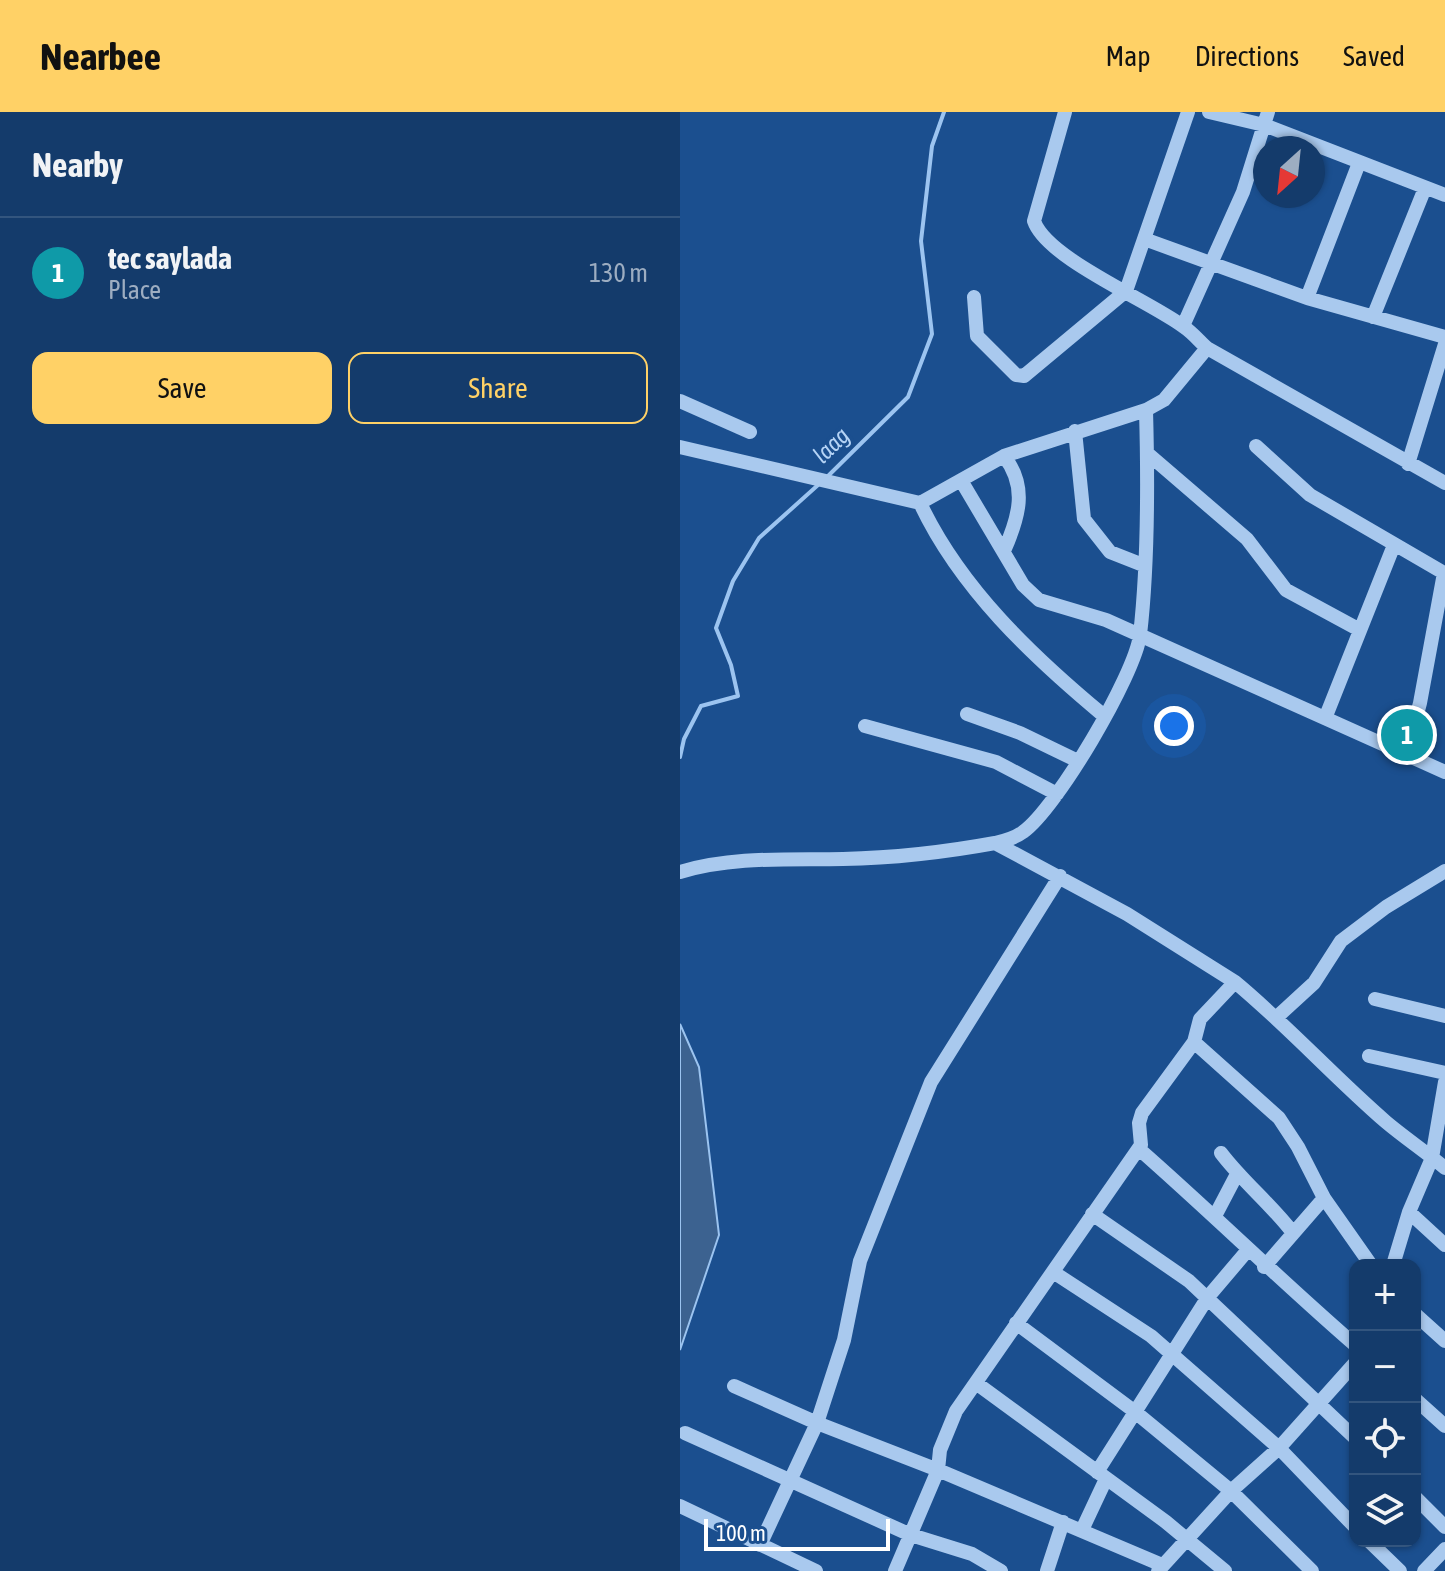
<!DOCTYPE html>
<meta charset="utf-8">
<style>
:root{--surface:#143b6b;--page:#1d4271;--text:#f1f3f6;--muted:#9dadc1;--line:#33557e;--accent:#ffd166}
body{margin:0;font-family:"Asap Condensed",sans-serif;background:var(--page);color:var(--text)}
.controls{position:absolute;right:24px;bottom:24px;display:grid;overflow:hidden;border-radius:16px;box-shadow:0 2px 6px #0004}
.controls button{width:72px;height:72px;display:grid;place-items:center;padding:0;border:0;border-bottom:2px solid var(--line);background:var(--surface);color:var(--text);font:40px sans-serif}
.compass{position:absolute;left:573px;top:24px;width:72px;height:72px;border-radius:50%;background:var(--surface);box-shadow:0 2px 6px #0004;rotate:207deg}
.scale{position:absolute;left:24px;bottom:20px;width:186px;box-sizing:border-box;padding-left:8px;border:4px solid #fff;border-top:0;font-size:22px;line-height:28px;white-space:nowrap;color:#fff;-webkit-text-stroke:6px #1b4f8f;paint-order:stroke}
.you{position:absolute;left:494px;top:614px;width:28px;height:28px;margin:-20px;border:6px solid #fff;border-radius:50%;background:#1a73e8;box-shadow:0 0 0 12px #1a73e833}
.badge{display:grid;place-items:center;width:52px;height:52px;border-radius:50%;background:var(--accent);color:#fff;font-size:26px;font-weight:700}
.pin{position:absolute;translate:-50% -50%;border:4px solid #fff;box-shadow:0 2px 8px #0006}
.list{margin:0;padding:0;list-style:none}
h2{display:flex;justify-content:space-between;align-items:center;height:104px;margin:0;padding:0 32px;font-size:34px}
h2 small{font-size:26px;font-weight:400;color:var(--muted)}
.list li{display:grid;grid-template-columns:52px 1fr auto;gap:24px;align-items:center;box-sizing:border-box;height:112px;padding:0 32px;border-top:2px solid var(--line)}
.list b{display:block;font-size:30px;white-space:nowrap}
.list p{margin:0;font-size:26px;white-space:nowrap;color:var(--muted)}
.list em{font-size:26px;font-style:normal;color:var(--muted)}
.actions{display:flex;gap:16px;padding:24px 32px}
.actions a{flex:1;padding:18px 0;border:2px solid var(--accent);border-radius:16px;text-align:center;font-size:28px;color:var(--accent)}
.actions .main{background:var(--accent);color:#111}
.icon{flex:none;width:44px;height:44px;fill:none;stroke:currentColor;stroke-width:2;stroke-linecap:round;stroke-linejoin:round}
.map{position:relative;flex:none;width:765px;height:1459px;overflow:hidden}
header{display:flex;align-items:center;gap:48px;box-sizing:border-box;height:112px;padding:0 40px;background:var(--accent);color:#111}
header strong{font-size:38px}
nav{display:flex;gap:44px;margin-inline-start:auto;font-size:28px}
main{display:flex}
aside{flex:1;background:var(--surface)}
.map>svg:first-child{display:block}
.water{fill:#3c6290;stroke:#9cc4f0;stroke-width:2}
.lines{fill:none;stroke-linecap:round;stroke-linejoin:round}
.stream{stroke:#9cc4f0;stroke-width:4}
.minor{stroke:#a9c9ee;stroke-width:14}
.labels{text-anchor:middle;dominant-baseline:central;stroke-width:7;stroke-linejoin:round;paint-order:stroke}
.water-label{font-size:24px;font-style:italic;fill:#b5d3f5;stroke:#1b4f8f}
</style>
<header>
<strong>Nearbee</strong>
<nav><a>Map</a><a>Directions</a><a>Saved</a></nav>
</header>
<main>
<aside>
<h2>Nearby<small></small></h2>
<ul class="list">
<li><span class="badge" style="background:#0f9aa8">1</span><div><b>tec saylada</b><p>Place</p></div><em>130 m</em></li>
</ul>
<div class="actions"><a class="main">Save</a><a>Share</a></div>
</aside>
<div class="map">
<svg width="765" height="1459" viewBox="0 0 765 1459">
<rect width="100%" height="100%" fill="#1b4f8f"/>
<path class="water" d="M0,912L19,955L39,1123L0,1238Z"/>
<g class="lines">
<path class="stream" d="M148,364L228,285L252,222L241,129L252,34L264,0
M0,645L4,627L21,594L58,584L51,553L36,516L53,469L79,426L138,373"/>
<path class="minor" d="M385,0L354,109C367,147 470,189 504,215C513,221 520,230 527,236L765,371
M529,0L584,13L765,83
M467,128L627,186L765,225
M294,185L297,224L336,263L344,264L446,179L508,0
M627,186L679,51
M693,205L745,76
M503,214L563,80L588,0
M0,289L70,320
M395,319L404,407L430,440L463,453
M576,334L630,383L764,461L740,591L727,640
M0,335L240,391
M467,341L567,427L606,478L678,517
M324,344C348,375 339,405 324,439
M728,352L765,232
M282,370L343,473L359,488L426,508L765,660
M240,391L324,344L466,298L484,288L527,236
M240,391C280,476 352,544 423,603
M287,602L340,621L398,649
M646,604L714,433
M185,614L316,650L377,682
M315,731L447,802L555,870
M0,760C53,744 109,748 163,747C212,746 266,740 315,731C324,729 335,726 343,720C376,697 455,563 460,523C468,453 468,369 466,298
M695,887L765,904
M597,905L634,871L661,829L706,795L765,759
M514,930L599,1006L618,1035L644,1086L691,1153
M689,944L765,961
M459,1037C532,1101 601,1169 675,1233
M541,1041C563,1070 591,1092 613,1121
M729,1100L765,1133
M412,1102L509,1169L675,1326
M535,1104L557,1062
M713,1153L729,1100L752,1046L765,970
M584,1155L644,1086
M373,1160L471,1224L599,1336L675,1415
M735,1202L765,1229
M336,1211L454,1299L551,1379L632,1459
M296,1271L486,1410L545,1459
M54,1274L137,1311L258,1358L482,1453
M735,1287L765,1314
M5,1321L231,1423L292,1442L321,1459
M417,1360L528,1185L567,1139
M735,1385L765,1415
M0,1394L136,1459
M402,1418L425,1369
M689,1429L720,1459
M80,1433L137,1311L164,1228L180,1149L251,970L380,764
M215,1459L258,1358L260,1338L276,1299L461,1033L459,1011L462,1001L514,930L520,907L555,870C608,914 654,965 706,1010C725,1026 746,1040 765,1056
M367,1459L383,1410
M478,1459L551,1379L599,1336L675,1251
M744,1459L765,1437"/>
</g>
<g class="labels">
<g class="water-label">
<text transform="translate(151 333) rotate(-44)">laag</text>
</g>
</g>
</svg>
<div class="controls">
<button>+</button>
<button>−</button>
<button><svg class="icon" aria-label="locate" viewBox="0 0 24 24"><circle cx="12" cy="12" r="6"/><path d="M12 2v4M12 18v4M2 12h4M18 12h4"/></svg></button>
<button><svg class="icon" aria-label="layers" viewBox="0 0 24 24"><path d="M12 4l9 5-9 5-9-5zM3 14l9 5 9-5"/></svg></button>
</div>
<svg class="compass" viewBox="-18 -18 36 36"><path d="M0-13l5 13h-10z" fill="#e53935"/><path d="M0 13l5-13h-10z" fill="#9dadc1"/></svg>
<div class="scale">100 m</div>
<div class="you"></div>
<div class="pin badge" style="left:727px;top:623px;background:#0f9aa8">1</div>
</div>
</main>
